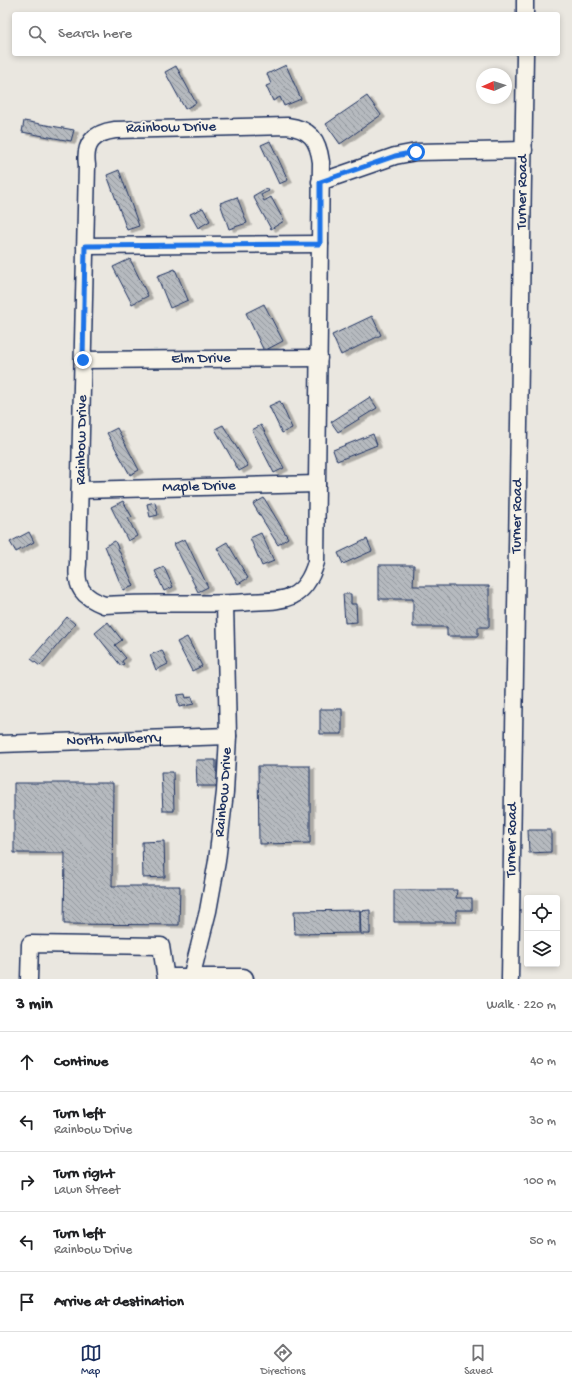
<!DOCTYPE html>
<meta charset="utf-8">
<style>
:root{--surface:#fff;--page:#f6f6f6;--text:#202124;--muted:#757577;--line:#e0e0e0;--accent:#1b2f5e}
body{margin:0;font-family:"Gochi Hand",sans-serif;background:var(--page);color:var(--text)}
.controls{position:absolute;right:12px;bottom:12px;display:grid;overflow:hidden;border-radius:4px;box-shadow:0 2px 6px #0003}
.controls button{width:36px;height:36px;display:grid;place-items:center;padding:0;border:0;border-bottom:1px solid var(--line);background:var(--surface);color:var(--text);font:20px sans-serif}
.compass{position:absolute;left:476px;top:68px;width:36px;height:36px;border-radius:50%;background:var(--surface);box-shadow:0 2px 6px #0003;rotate:267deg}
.stop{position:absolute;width:12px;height:12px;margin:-9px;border:3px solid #1a73e8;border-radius:50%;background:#fff}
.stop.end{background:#1a73e8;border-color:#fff;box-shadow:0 1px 4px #0008}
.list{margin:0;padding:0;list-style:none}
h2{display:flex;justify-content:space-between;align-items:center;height:52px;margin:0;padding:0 16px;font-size:17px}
h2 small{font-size:13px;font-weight:400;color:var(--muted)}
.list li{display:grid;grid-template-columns:26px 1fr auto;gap:12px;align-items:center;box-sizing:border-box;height:60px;padding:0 16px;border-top:1px solid var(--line)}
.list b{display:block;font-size:15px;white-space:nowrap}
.list p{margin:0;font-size:13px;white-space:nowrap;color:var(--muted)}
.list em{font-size:13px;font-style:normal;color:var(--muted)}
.icon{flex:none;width:22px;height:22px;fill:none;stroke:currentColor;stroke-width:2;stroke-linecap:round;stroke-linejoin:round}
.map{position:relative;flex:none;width:572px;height:979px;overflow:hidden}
.search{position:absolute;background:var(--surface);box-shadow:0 2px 6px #0003;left:12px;right:12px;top:12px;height:44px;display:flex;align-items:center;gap:10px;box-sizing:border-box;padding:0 14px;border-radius:4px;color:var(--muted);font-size:15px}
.sheet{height:352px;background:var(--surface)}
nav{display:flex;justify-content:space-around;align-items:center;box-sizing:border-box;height:56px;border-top:1px solid var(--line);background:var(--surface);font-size:11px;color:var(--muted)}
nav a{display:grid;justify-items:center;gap:2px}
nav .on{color:var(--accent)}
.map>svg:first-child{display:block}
.building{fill:url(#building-back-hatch);stroke:#1b2f5e;filter:url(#shadow)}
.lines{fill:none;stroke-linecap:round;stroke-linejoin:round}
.minor-casing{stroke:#1b2f5e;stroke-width:19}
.major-casing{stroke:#1b2f5e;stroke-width:23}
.minor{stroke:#f7f3e8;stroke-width:16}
.major{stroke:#f7f3e8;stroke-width:20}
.route{stroke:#1a73e8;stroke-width:5}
.labels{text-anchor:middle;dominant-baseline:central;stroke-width:4;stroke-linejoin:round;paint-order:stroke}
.street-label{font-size:15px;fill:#1b2f5e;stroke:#f7f3e8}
</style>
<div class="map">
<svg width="572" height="979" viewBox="0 0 572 979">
<defs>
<pattern id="building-back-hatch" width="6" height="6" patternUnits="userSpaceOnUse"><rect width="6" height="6" fill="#b6babf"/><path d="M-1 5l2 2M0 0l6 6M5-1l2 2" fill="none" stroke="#93989e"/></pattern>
<filter id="shadow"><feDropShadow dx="4.5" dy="2.5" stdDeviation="0" flood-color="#0004"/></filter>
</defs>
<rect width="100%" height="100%" fill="#eae7e0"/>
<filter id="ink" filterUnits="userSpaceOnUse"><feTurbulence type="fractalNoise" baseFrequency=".025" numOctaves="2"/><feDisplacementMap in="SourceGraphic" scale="8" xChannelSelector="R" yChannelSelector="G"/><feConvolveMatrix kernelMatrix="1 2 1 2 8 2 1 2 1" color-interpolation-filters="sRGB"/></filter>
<g filter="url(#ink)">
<path class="building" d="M286,65L301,99L284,106L280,97L273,101L266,86L271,84L267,74Z
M176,66L196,103L185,109L165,72Z
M367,96L381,115L340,144L326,124Z
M24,121L74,130L71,141L22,132Z
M270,141L288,180L279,184L261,145Z
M119,170L139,226L127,230L107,175Z
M267,188L269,191L261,195L264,201L271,197L284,221L271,229L253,196Z
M237,197L247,223L229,229L220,203Z
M203,208L210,221L198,228L190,214Z
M130,259L148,296L132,304L113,267Z
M175,269L188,300L170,308L157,276Z
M264,304L283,341L264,351L246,313Z
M372,316L381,335L341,355L332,335Z
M370,397L377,408L338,432L331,422Z
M280,401L292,428L282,433L269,406Z
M223,425L248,466L239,471L215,429Z
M261,425L284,468L274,473L252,430Z
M117,428L139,470L130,475L107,433Z
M373,434L377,445L337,461L333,450Z
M264,498L288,538L278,545L253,504Z
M123,501L132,517L128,518L137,536L128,541L111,507Z
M155,502L158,515L150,517L147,504Z
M29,532L34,542L16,552L10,542Z
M261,533L274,561L262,566L250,538Z
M185,539L208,587L198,592L174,544Z
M367,539L372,551L343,564L338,553Z
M115,541L134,586L123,590L105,546Z
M227,542L248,578L238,584L217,548Z
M379,565H414L413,586H489V627H478V636H447V627H413V599H379Z
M164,567L173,587L164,591L155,571Z
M343,594H351V604H356L357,622L345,623Z
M67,617L75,624L40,666L31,659Z
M108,622L122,640L115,645L126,658L122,661L124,664L121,666L95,633Z
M187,637L202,666L192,671L177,642Z
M162,650L168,664L156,670L150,655Z
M185,694L186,698L192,697L194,704L179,707L177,695Z
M320,709H342V734H320Z
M196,760H216V772H224L225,786H197Z
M258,766H310V843L259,844Z
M161,772H173L174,811H163Z
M14,783H113L112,886H180L179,925L64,924L65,853H14Z
M528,830H551V852L529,853Z
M164,841L165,877L143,878L142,842Z
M394,890H457L456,898H472V910H456V922H394Z
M360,910V933L295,934L294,911Z
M370,910V934H361L360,911Z"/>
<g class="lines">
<defs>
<g id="minor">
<path d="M525,0V14"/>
<path d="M287,126C310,129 318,139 321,162L316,562C312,576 306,589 292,596C279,602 264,601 250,602C202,606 153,601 104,605C83,597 75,588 78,564L87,165C84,144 93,133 115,130Z"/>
<path d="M320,182L395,156L416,152L524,150"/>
<path d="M85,246L320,244"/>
<path id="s1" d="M83,360L319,358"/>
<path id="s2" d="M80,490L317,484"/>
<path id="s3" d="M0,744L228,736"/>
<path id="s4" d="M191,978L208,911L217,861L225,792L228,736L225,604"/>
<path d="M29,979L30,944L161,946L166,979"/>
<path id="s5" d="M510,979L525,54"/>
</g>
<path id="major" d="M173,979H243"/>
</defs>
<use href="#minor" class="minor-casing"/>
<use href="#major" class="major-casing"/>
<use href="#minor" class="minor"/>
<use href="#major" class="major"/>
</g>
</g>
<g class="lines" filter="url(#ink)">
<path class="route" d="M83,360L85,246L320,244V182L395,156L416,152"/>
</g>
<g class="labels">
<g class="street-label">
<text transform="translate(171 128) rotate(-1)">Rainbow Drive</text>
<text stroke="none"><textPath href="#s5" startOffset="787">Turner Road</textPath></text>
<text stroke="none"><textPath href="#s1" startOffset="118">Elm Drive</textPath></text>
<text transform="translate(82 440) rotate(-89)">Rainbow Drive</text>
<text stroke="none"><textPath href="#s2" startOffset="119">Maple Drive</textPath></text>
<text stroke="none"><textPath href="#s5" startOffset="463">Turner Road</textPath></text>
<text stroke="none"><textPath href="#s3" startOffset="114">North Mulberry</textPath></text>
<text stroke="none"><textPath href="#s4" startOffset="189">Rainbow Drive</textPath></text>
<text stroke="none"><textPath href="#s5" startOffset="139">Turner Road</textPath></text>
</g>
</g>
</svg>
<div class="controls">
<button><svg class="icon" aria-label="locate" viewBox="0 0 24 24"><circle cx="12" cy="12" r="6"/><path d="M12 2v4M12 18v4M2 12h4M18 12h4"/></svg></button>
<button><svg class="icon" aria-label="layers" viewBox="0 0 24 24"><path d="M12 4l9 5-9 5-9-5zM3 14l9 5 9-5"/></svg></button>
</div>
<svg class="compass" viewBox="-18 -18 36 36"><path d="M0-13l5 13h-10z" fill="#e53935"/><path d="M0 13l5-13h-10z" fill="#757577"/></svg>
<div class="stop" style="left:416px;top:152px"></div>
<div class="stop end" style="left:83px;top:360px"></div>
<div class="search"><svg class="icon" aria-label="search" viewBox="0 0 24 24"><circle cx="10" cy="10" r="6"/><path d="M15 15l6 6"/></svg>Search here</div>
</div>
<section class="sheet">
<h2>3 min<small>Walk · 220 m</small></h2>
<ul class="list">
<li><svg class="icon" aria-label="ahead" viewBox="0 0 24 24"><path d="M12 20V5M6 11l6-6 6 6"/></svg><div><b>Continue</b></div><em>40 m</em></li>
<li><svg class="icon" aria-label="left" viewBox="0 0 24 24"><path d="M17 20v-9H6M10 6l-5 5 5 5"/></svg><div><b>Turn left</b><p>Rainbow Drive</p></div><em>30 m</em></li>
<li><svg class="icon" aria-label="right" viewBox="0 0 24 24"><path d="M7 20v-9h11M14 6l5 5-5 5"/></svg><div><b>Turn right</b><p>Lawn Street</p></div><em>100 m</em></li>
<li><svg class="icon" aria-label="left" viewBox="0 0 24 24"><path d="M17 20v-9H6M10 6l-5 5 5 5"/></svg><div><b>Turn left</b><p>Rainbow Drive</p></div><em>50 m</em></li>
<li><svg class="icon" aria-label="arrive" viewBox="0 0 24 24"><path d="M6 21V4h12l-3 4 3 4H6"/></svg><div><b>Arrive at destination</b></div></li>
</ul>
</section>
<nav>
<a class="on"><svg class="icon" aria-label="map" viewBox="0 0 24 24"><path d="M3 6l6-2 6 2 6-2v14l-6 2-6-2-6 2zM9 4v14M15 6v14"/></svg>Map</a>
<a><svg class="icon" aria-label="directions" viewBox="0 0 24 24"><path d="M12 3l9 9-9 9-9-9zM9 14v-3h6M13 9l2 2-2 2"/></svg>Directions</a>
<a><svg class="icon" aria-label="saved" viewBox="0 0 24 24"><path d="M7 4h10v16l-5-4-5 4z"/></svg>Saved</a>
</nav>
